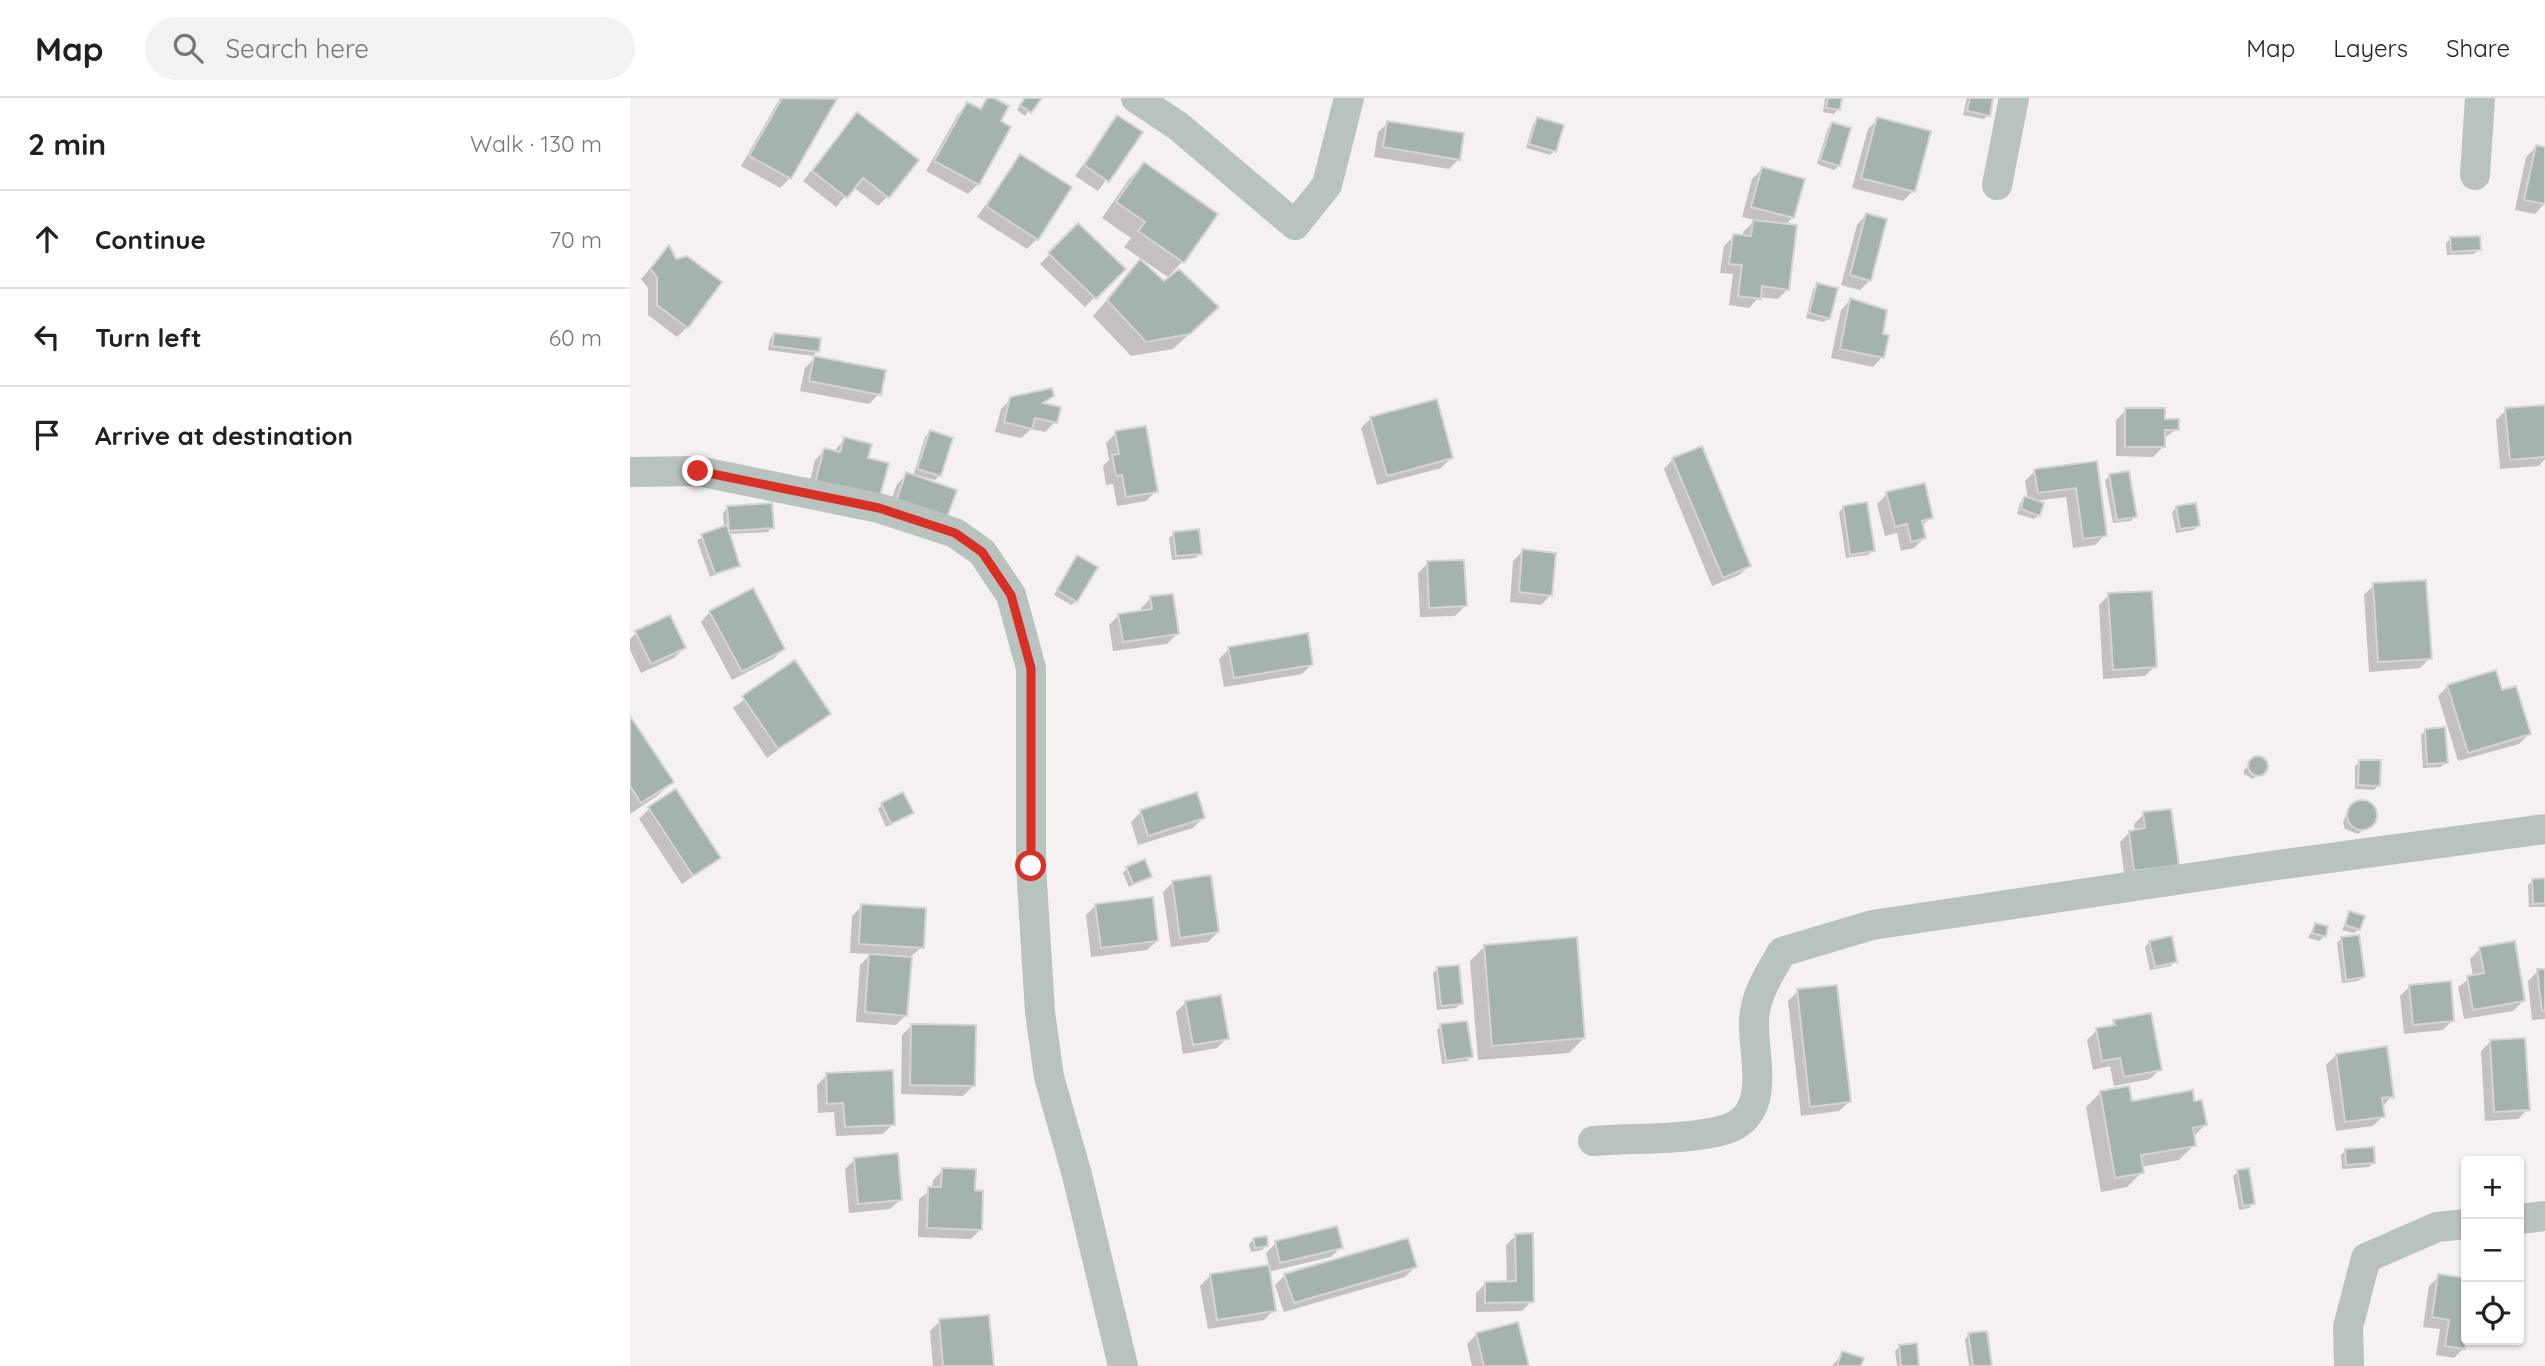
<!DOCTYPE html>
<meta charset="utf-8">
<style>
:root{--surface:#fff;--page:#f2f2f2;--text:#202124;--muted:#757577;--line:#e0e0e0}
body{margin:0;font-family:Quicksand,sans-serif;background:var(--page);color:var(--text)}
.controls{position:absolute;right:21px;bottom:21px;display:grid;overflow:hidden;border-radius:7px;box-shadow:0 2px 5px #0004}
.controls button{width:63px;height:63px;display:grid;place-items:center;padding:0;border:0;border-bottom:2px solid var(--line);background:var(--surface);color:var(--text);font:35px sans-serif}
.stop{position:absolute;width:21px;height:21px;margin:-16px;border:5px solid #d93025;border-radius:50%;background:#fff}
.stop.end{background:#d93025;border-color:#fff;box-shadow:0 2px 7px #0008}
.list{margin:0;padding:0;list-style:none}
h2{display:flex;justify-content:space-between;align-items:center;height:91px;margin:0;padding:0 28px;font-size:30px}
h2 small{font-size:23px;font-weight:400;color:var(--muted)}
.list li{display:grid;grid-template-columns:46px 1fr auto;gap:21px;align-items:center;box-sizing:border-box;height:98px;padding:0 28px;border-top:2px solid var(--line)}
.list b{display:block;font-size:26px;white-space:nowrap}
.list em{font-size:23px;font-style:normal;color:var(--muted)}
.icon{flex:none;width:38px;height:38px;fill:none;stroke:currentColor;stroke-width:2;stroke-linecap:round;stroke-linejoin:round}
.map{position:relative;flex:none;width:1915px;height:1268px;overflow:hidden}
header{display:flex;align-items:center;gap:42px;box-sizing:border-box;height:98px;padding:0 35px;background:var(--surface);border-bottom:2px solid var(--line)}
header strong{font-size:33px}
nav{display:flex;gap:38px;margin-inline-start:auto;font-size:24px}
.search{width:490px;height:63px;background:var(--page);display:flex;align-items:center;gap:18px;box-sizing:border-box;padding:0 24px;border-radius:38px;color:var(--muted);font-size:26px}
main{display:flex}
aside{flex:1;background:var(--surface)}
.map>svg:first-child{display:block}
.shadow{fill:#0003}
.building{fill:#a4b4ac;stroke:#d6d4d3;stroke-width:2}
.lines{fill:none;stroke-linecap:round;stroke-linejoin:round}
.minor{stroke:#b8c2be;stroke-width:30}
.route{stroke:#d93025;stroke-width:9}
</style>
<header>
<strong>Map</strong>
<div class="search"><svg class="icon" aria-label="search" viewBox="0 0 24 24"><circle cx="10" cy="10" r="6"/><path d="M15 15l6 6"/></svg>Search here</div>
<nav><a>Map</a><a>Layers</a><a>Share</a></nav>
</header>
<main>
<aside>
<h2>2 min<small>Walk · 130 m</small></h2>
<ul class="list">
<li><svg class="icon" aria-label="ahead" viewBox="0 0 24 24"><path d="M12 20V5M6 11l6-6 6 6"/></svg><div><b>Continue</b></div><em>70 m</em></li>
<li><svg class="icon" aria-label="left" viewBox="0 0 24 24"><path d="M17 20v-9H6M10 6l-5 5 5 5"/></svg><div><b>Turn left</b></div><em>60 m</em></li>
<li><svg class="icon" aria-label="arrive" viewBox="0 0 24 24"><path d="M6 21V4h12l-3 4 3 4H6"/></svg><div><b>Arrive at destination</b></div></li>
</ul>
</aside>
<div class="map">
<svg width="1915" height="1268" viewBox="0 0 1915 1268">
<rect width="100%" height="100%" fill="#f5f1f0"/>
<path class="shadow" d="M150,0L205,2L160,80L150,90L111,68Z
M358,0L369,24L348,86L338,96L296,73L328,16L338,6L348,12Z
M395,0H407L395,18L387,12Z
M1195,0H1210L1208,11L1204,16L1193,14Z
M1337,0H1362L1358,17L1354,21L1333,17Z
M487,19L510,35L468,93L445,78Z
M907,21L925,53L920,57L896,50L903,26Z
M1248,21L1283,93L1273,103L1222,90L1238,31Z
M758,25L829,61L819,71L744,59L748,34Z
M1202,26L1209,68L1204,72L1187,66L1198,30Z
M218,27L258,98L248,108L223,89L206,109L173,83Z
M1906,49L1915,51V105L1905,116L1885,112L1896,59Z
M390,58L407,141L397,151L347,119Z
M514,66L552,164L538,179L494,149L501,140L472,120L499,81Z
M1132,71L1163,119L1155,128L1158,191L1148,201L1129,199L1119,210L1099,207L1103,176L1090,175L1094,148L1104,138L1113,139V134L1125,122L1112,119L1122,81Z
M1236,117L1240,182L1230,192L1211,187L1227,127Z
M448,128L493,171L455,209L410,166Z
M1821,141L1849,151L1844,156L1817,157L1816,145Z
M30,159L57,229L47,239L18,217V190L11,181Z
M510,164L572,224L543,251L501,258L463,218Z
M1188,187L1199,220L1194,224L1176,220L1183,191Z
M1220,202L1250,237L1252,259L1243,269L1201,260L1211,212Z
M144,236L187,253L183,258L138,252L140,241Z
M185,260L249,296L239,306L170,293L175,270Z
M422,297L412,307L425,324L415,334L401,331L391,340L365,334L371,311L381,301Z
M1496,312L1533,323L1547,331L1533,341V349L1523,359L1486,358V322Z
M1876,312L1915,316V361L1909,368L1870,371L1866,322Z
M741,320L821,360L811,370L747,387L731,330Z
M300,334L310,377L305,382L290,378L256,417L267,386L277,376L283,378L295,339Z
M486,335L526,393L516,403L487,408L483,386L476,387L473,368L479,362L476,345Z
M214,341L236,361L176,399L185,362L195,352L204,354Z
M1043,361L1119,468L1109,477L1082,488L1034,371Z
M1465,365L1475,437L1465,447L1443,450L1436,399L1405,403L1409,417L1404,421L1387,416L1390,405L1398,401L1395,383L1405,373Z
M1480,378L1505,418L1501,423L1483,425L1475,382Z
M1257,396L1301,419L1291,429L1294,440L1284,450L1271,453L1267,435L1255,438L1247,406Z
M1214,409L1243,452L1238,457L1216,460L1209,414Z
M1547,409L1568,428L1563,432L1546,435L1542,414Z
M97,410L142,429L138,434L98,436L108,467L80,479L67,442L94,430L93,415Z
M544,436L570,456L565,460L542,462L539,440Z
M893,453L921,497L911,507L880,504L883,463Z
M443,464L446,503L441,507L424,497Z
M798,465L835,508L825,518L790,519L788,475Z
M1744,487L1800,560L1790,570L1739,574L1734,497Z
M1479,497L1525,568L1515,578L1473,581L1469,507Z
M521,500L547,536L537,546L483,553L479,527L489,517L512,514L511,510Z
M80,514L153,551L143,561L102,582L71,524Z
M6,535L54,550L44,560L11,575L0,552V541Z
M599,551L682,566L672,576L594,589L589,561Z
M164,565L198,616L137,660L103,610Z
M1818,588L1871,594L1899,636L1889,646L1828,663L1808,598Z
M0,621L42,684L27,698L0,716Z
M1796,632L1816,664L1811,669L1793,670L1791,637Z
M1627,660L1636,664V669L1623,681L1614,676V672Z
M1730,664L1749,687L1744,692L1725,691V668Z
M1737,705L1743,709L1745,723L1728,736L1715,731L1713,725L1718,711L1723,707Z
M252,706L282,714L256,729L248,711Z
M19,711L89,760L52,786L9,721Z
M511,714L573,720L563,730L508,747L501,724Z
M1514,716L1547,767L1495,782L1490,744L1500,734L1505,733L1504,726Z
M497,770L520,779L499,789L493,775Z
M1903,782H1915V809H1899L1898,787Z
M543,784L588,834L578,844L541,849L533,794Z
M466,807L527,843L517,852L461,859L456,817Z
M232,808L292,849L280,859L276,917L266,927L226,924L230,867L241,856L220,855L222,818Z
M1720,815L1729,831L1724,835L1712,832Z
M1685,827L1694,838L1690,843L1678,840Z
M1711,841L1733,879L1728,883L1712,885L1707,845Z
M1520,844L1545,863L1541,868L1520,872L1515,849Z
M855,848L954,940L939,955L848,962L840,863Z
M1850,851L1893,903L1883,913L1834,921L1828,889L1843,878L1840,861Z
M808,870L831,905L826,910L807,912L803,875Z
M1915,872V921L1902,922L1898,883L1908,873Z
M1780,888L1823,922L1813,932L1774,936L1770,898Z
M1168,893L1219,1004L1209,1013L1171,1018L1158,903Z
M555,905L597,940L587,950L553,956L546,914Z
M1484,924L1530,971L1520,981L1484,988L1480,968L1463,972L1457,942L1467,932L1479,930Z
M282,927L343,988L333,998L271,996L272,937Z
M811,928L841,958L837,963L812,966L807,932Z
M1861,943L1898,1011L1888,1021L1855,1023L1851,953Z
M1706,957L1762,998L1752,1009L1753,1018L1743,1028L1706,1033L1696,967Z
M197,977L263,1026L253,1036L206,1038L204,1014L188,1015L187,987Z
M1471,994L1500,1005H1563L1575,1027L1563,1039L1564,1047L1549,1062L1511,1069L1512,1074L1497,1089L1471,1094L1456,1009Z
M1716,1052L1743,1065L1739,1069L1712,1071L1711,1057Z
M225,1061L270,1102L260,1111L219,1115L215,1071Z
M313,1072L343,1094L350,1132L341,1141L288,1139L289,1101L302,1091L303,1082Z
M1608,1074L1623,1106L1619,1110L1609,1112L1603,1078Z
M886,1137L902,1203L892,1213L846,1214V1195L856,1185H877L876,1147Z
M624,1141L636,1148L632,1152L621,1154L619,1146Z
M646,1145L711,1149L701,1159L638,1174L644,1212L634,1222L578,1231L570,1188L580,1178L639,1168L636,1155Z
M785,1169L775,1179L654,1214L645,1187L655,1177Z
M1809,1178L1836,1182V1238L1834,1250L1824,1260L1806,1257L1810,1231L1793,1229L1799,1188Z
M310,1223L362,1268H303L300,1233Z
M847,1236L897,1268H842L837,1246Z
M1339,1237L1360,1268H1339L1335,1241Z
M1269,1249L1288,1268H1267L1265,1253Z
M1213,1255L1229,1268H1202Z"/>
<path class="building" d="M152,0L207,1L161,81L119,58Z
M357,0H364L379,8L371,23L381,29L349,87L304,63L337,4L351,11Z
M395,0H410L411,1L401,15L390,7Z
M1198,0H1212L1210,12L1196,10Z
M1340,0H1363L1360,18L1337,13Z
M227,14L289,62L259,100L233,80L217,100L182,73Z
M487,17L513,34L479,84L454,67Z
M907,19L934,27L926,54L899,46Z
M1247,19L1301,33L1285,94L1231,80Z
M757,23L834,35L830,62L753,49Z
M1202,24L1221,30L1210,68L1190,62Z
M1906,47L1915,49V106L1894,102Z
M390,56L442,89L408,142L356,108Z
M514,64L588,116L554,165L508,133L515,124L486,104Z
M1132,69L1175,81L1164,120L1121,109Z
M1236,115L1257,121L1241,183L1220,177Z
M1123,122L1167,127L1159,192L1132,188L1131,201L1108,198L1112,167L1099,166L1103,136L1121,138Z
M448,125L496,171L466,201L418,155Z
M1850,138L1851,152L1821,154L1820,139Z
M39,147L46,161L57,158L92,184L58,230L27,207V179L20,171Z
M510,161L534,183L549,171L589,209L560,236L516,244L477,202Z
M1187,185L1208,190L1200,221L1179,215Z
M1220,200L1257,212L1253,236L1259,237L1254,260L1210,251Z
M144,235L191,240L189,254L142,248Z
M184,258L256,272L251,297L179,283Z
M422,290L424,298L413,305L431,309L427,325L405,320L402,331L374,324L380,299Z
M807,301L823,360L757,378L740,319Z
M1915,307V359L1880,362L1875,310Z
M1495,310H1535V321H1549V332H1535V349H1495Z
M516,328L528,394L496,399L492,377L486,378L482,357L489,356L485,333Z
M300,332L323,340L311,378L287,371Z
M214,339L242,346L238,360L259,365L248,405L184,389L194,350L210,354Z
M1072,348L1121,468L1093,480L1042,360Z
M1467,363L1477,438L1453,441L1446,390L1408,395L1404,371Z
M1499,373L1507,419L1487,422L1479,376Z
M276,374L327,392L315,425L265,407Z
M1295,385L1303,420L1292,423L1296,440L1281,444L1277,426L1265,429L1256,394Z
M1394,398L1414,405L1410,418L1391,411Z
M1237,404L1245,453L1220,457L1213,408Z
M142,405L144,430L99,433L97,408Z
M1566,405L1570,428L1550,431L1546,408Z
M97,427L110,468L85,476L71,436Z
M569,431L572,456L546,458L543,434Z
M892,451L926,455L922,498L889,494Z
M447,457L468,469L447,504L427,492Z
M834,462L837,508L799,510L797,463Z
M1796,482L1802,561L1748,564L1743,485Z
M123,490L155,551L112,574L79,513Z
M1522,493L1527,569L1483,572L1478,495Z
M543,496L549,536L493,544L488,516L522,511L520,498Z
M40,517L56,550L21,566L5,533Z
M678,535L683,567L604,580L598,549Z
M165,562L201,616L148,651L112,598Z
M1866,572L1872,592L1886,588L1901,636L1838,655L1817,587Z
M0,618L44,684L11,705L0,688Z
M1815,629L1818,665L1797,666L1795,631Z
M1618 668a10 10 0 1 1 20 0a10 10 0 1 1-20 0Z
M1729,662H1751L1750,688L1728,687Z
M46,691L91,760L63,778L18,709Z
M273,694L284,715L261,726L251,705Z
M567,694L575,720L518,738L510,712Z
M1717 717a15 15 0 1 1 30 0a15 15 0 1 1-30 0Z
M1541,711L1549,767L1504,773L1499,733L1515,730L1513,714Z
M515,761L522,779L503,786L496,769Z
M581,777L589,834L550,840L542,783Z
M1915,780V805L1903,806L1902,781Z
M523,799L528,843L471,850L465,806Z
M231,806L296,810L294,850L229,846Z
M1719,813L1735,818L1730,832L1715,827Z
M1685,825L1698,828L1696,839L1682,835Z
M1729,837L1735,879L1716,882L1711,839Z
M1542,838L1547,864L1525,869L1519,843Z
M947,839L955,940L862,948L854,847Z
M1885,843L1895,903L1843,912L1837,878L1854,875L1849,849Z
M239,856L282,859L277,918L235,914Z
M829,867L833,906L811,908L807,869Z
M1907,871H1915V913H1912Z
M1821,883L1824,923L1783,927L1779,887Z
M1207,887L1221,1004L1180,1009L1167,891Z
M591,897L599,941L563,947L555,903Z
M1521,915L1532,972L1494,979L1490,960L1472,963L1466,930L1485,927L1483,922Z
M837,923L843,959L816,963L810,926Z
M281,926L346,927L345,988L280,987Z
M1895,940L1900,1012L1864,1014L1860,942Z
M1757,948L1764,999L1752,1000L1755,1019L1715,1024L1706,956Z
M263,972L265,1027L215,1029L213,1005L197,1006L196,975Z
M1499,988L1502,1003L1563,992L1564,1003L1572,1002L1577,1027L1563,1030L1566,1048L1511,1057L1514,1075L1485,1080L1470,993Z
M1744,1049L1745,1065L1716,1067L1715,1051Z
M268,1055L272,1102L228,1106L224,1060Z
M312,1070L346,1071L345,1092L353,1093L352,1132L297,1130L298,1089H311Z
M1619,1070L1625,1106L1613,1108L1607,1072Z
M707,1128L713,1150L650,1165L645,1143Z
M903,1135L904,1204L855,1205V1184L886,1183L885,1136Z
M637,1138L638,1148L625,1150L623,1140Z
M778,1140L787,1169L664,1205L654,1176Z
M639,1167L646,1213L587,1222L580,1176Z
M1808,1176L1836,1180L1835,1251L1815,1248L1819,1222L1802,1219Z
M359,1217L364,1268H313L309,1221Z
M888,1224L899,1268H854L846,1235Z
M1357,1233L1362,1268H1343L1338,1235Z
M1287,1245L1289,1268H1271L1269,1247Z
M1212,1253L1234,1260L1231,1268H1207Z"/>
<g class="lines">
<path class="minor" d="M506,0L548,28L665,127L697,87L719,0
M1845,77L1850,0
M1367,87L1384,0
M0,374L68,373L249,410L325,435L352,454L381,497L401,570V768L410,914L419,979L447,1077L493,1268
M963,1043C1003,1040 1047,1042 1086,1034C1144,1023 1124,966 1124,927C1123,900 1139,876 1152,854L1242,827L1640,768L1915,731
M1889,1121L1915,1118
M1719,1268L1718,1229L1736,1160L1807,1129L1836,1126"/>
</g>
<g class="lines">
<path class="route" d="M68,373L249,410L325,435L352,454L381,497L401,570V768"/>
</g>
</svg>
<div class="controls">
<button>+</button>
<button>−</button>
<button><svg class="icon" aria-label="locate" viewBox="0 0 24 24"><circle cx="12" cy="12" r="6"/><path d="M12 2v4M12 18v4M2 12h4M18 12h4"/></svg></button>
</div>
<div class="stop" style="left:401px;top:768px"></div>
<div class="stop end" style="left:68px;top:373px"></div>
</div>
</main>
